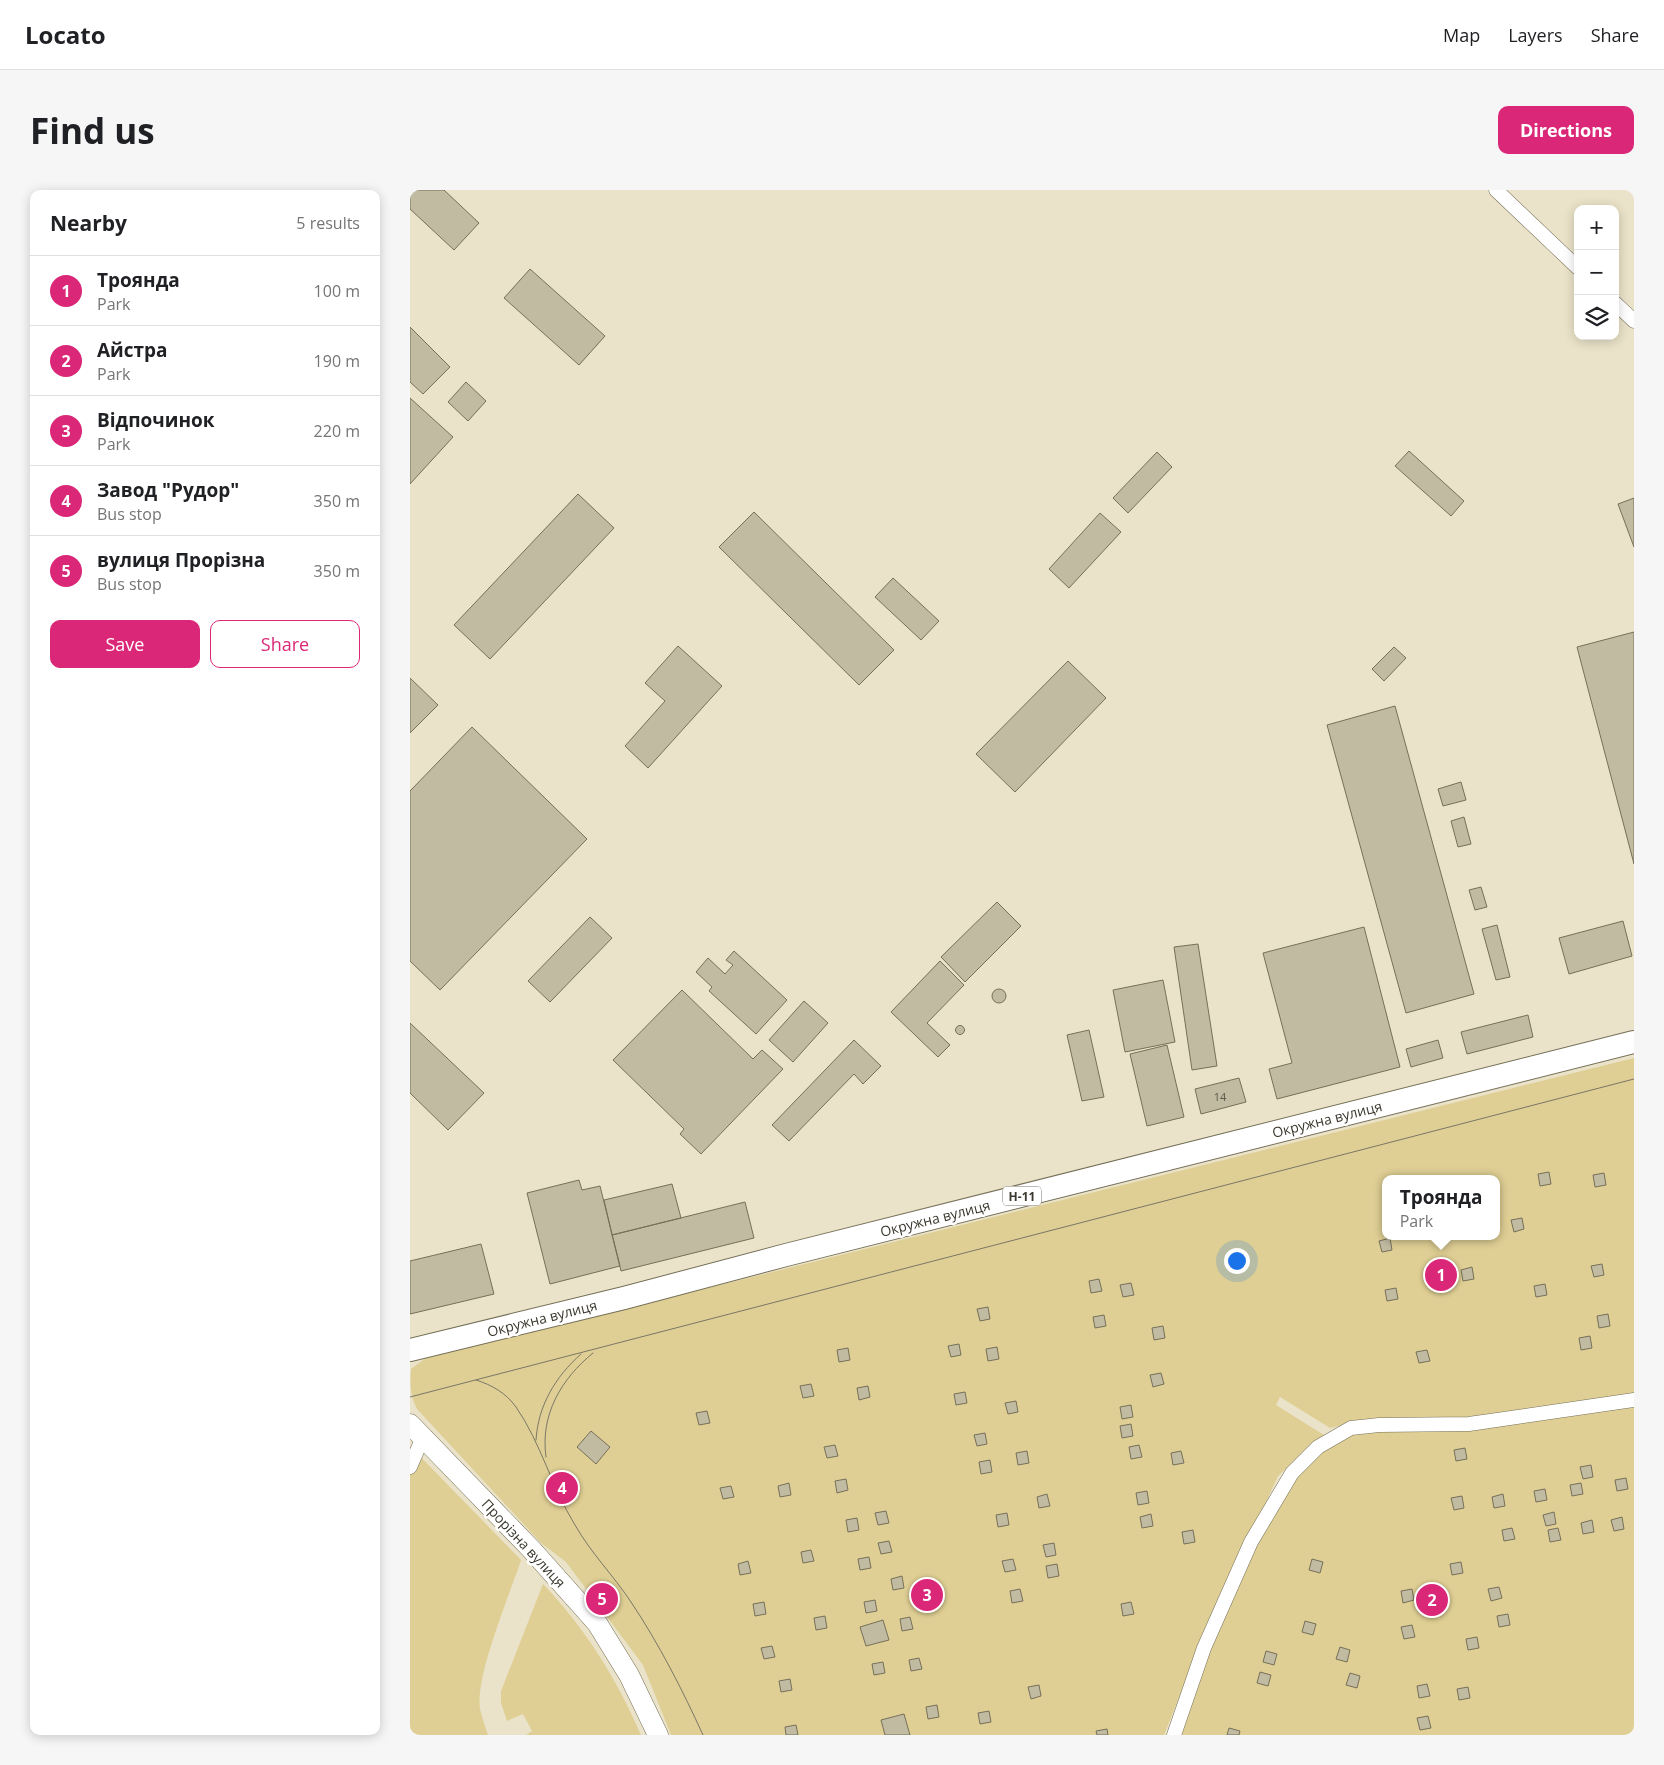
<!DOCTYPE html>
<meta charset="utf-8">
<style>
:root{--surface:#fff;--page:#f6f6f6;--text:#202124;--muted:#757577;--line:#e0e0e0;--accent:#db2777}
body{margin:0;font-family:"Open Sans",sans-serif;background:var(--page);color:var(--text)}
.controls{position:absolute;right:15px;top:15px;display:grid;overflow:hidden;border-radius:10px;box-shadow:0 2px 12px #0003}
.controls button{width:45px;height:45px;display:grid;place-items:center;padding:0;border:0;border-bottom:1px solid var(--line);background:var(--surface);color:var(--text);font:25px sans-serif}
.you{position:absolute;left:826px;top:1070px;width:18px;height:18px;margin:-12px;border:4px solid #fff;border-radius:50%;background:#1a73e8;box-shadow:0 0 0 8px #1a73e833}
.badge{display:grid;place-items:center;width:32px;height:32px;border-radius:50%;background:var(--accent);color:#fff;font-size:16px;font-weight:700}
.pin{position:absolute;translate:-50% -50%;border:2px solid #fff;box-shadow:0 1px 5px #0006}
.popup{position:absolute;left:972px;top:985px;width:118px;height:65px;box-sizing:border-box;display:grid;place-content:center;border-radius:10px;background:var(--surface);filter:drop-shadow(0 1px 4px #0005);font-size:16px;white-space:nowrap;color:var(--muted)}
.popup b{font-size:19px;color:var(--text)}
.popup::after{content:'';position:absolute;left:50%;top:100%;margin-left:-10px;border:10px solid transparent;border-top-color:var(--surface)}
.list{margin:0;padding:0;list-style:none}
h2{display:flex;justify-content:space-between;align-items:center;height:65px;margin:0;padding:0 20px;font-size:21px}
h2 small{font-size:16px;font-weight:400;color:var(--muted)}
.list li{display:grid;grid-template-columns:32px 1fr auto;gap:15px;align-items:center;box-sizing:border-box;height:70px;padding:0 20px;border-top:1px solid var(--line)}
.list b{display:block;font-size:19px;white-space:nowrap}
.list p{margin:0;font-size:16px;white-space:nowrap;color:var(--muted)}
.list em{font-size:16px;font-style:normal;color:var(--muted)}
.actions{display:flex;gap:10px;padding:15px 20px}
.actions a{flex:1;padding:11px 0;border:1px solid var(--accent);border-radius:10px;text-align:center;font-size:18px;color:var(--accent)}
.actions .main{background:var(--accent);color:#fff}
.icon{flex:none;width:28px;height:28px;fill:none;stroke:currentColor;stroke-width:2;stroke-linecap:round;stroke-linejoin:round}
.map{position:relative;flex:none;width:1224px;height:1545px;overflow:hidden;border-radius:10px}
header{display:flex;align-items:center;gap:30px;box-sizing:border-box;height:70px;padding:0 25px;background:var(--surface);border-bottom:1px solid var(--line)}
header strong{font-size:24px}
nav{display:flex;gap:28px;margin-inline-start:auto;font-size:18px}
.intro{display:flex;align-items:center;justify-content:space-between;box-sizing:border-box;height:120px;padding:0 30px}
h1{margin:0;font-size:35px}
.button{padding:12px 22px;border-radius:10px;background:var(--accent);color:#fff;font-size:18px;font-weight:700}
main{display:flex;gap:30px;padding:0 30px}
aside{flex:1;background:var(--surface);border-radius:10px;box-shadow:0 2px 12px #0003}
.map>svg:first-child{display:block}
.green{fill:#dfcf94;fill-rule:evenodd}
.building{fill:#c1bba2;stroke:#767059}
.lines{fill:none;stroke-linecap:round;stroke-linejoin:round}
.minor-casing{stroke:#756f58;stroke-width:15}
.secondary-casing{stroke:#756f58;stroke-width:21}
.primary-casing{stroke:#756f58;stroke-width:24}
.minor{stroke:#fff;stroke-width:14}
.secondary{stroke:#fff;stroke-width:20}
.primary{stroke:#fff;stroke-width:22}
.tram{stroke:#7b7767;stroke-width:1}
.labels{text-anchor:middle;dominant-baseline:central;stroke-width:5;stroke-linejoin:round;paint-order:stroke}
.number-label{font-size:11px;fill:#5c594a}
.shield{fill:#fff;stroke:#75746c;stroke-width:1}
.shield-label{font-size:12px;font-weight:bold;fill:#3a382d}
.street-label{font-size:14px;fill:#3a382d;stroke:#fff}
</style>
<header>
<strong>Locato</strong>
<nav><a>Map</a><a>Layers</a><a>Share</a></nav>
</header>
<div class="intro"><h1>Find us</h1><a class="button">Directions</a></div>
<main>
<aside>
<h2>Nearby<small>5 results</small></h2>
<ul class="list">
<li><span class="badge">1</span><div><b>Троянда</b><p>Park</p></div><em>100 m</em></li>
<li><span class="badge">2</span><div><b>Айстра</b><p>Park</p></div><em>190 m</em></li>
<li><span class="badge">3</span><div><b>Відпочинок</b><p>Park</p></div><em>220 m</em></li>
<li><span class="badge">4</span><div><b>Завод &quot;Рудор&quot;</b><p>Bus stop</p></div><em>350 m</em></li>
<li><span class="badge">5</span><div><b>вулиця Прорізна</b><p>Bus stop</p></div><em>350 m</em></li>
</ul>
<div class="actions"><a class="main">Save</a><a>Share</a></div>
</aside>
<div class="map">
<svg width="1224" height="1545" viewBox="0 0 1224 1545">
<rect width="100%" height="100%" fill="#eae3c9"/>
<path class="green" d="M1224,868V1204L1060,1230L939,1234L920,1238L870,1207L866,1215L914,1245L868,1286L790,1455L754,1545H261L233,1475L156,1372L131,1353L7,1219C0,1206 0,1193 1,1179L16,1168ZM976,989H1086V1046H976Z
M1224,1215V1545H770L798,1461L841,1360L883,1287L928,1246Z
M0,1256L111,1370C100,1404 65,1486 70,1519C72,1528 75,1536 78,1545H0Z
M133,1394C175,1438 207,1489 231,1545H116L122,1541L113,1524L97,1531L91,1513V1501Z"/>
<path class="building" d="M0,0H34L69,33L44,60L0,19Z
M120,79L195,146L169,175L94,108Z
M0,137L40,177L13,204L0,192Z
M56,192L76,211L58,231L38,212Z
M0,208L43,247L0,294Z
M999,261L1054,311L1041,326L985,276Z
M747,262L762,277L718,323L703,308Z
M168,304L204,338L80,469L44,435Z
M1224,308V357L1208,314Z
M344,322L484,460L449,495L309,357Z
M690,323L711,342L659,398L639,379Z
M483,388L529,431L511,450L465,407Z
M1224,442V674L1167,457Z
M268,456L312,496L238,578L215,556L255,511L235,493Z
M984,457L996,468L974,491L962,479Z
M658,471L696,508L605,602L566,564Z
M0,488L28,515L0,543Z
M985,516L1064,804L996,823L917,535Z
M62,537L177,649L30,800L0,771V601Z
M1051,592L1056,610L1033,616L1028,599Z
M1054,627L1061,654L1048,657L1041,631Z
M1071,697L1077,717L1065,720L1059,700Z
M587,712L611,736L555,792L531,767Z
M180,727L202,748L140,812L118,791Z
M1213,731L1222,766L1159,784L1149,748Z
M1087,735L1100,787L1086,790L1072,739Z
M954,737L990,877L867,909L859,879L882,873L853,763Z
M788,754L807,876L782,880L764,757Z
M324,761L377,810L346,844L299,801L302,797L286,782L298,768L315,784L323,775L316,770Z
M530,771L554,795L517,833L540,855L528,867L481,822Z
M753,790L765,852L715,862L703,800Z
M582 806a7 7 0 1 1 14 0a7 7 0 1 1-14 0Z
M272,800L343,869L352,860L373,879L291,964L270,944L274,939L203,870Z
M394,811L418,833L383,872L359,850Z
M1118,825L1123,847L1057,864L1051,842Z
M0,833L74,903L38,940L0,903Z
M545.5 840a4.5 4.5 0 1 1 9 0a4.5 4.5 0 1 1-9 0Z
M679,840L694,907L672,911L657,845Z
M444,850L471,876L453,894L444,884L379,951L362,935Z
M1028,850L1033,868L1001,877L996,859Z
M757,855L774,927L737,936L720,864Z
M829,888L836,912L791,924L785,899Z
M1139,982L1141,994L1130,996L1128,984Z
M1194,983L1196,995L1185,997L1183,985Z
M169,990L172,1000L190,996L210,1076L140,1094L117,1003Z
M262,994L271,1028L202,1045L194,1010Z
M335,1012L344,1048L211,1081L202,1045Z
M1112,1028L1114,1039L1104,1042L1101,1030Z
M980,1048L982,1060L972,1062L969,1051Z
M71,1054L84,1104L0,1124V1071Z
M1192,1074L1194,1085L1184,1087L1181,1076Z
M1062,1077L1064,1089L1053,1091L1051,1080Z
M689,1089L692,1101L681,1103L679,1091Z
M721,1093L724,1105L713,1107L710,1095Z
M1135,1094L1137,1105L1126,1107L1124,1096Z
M986,1098L988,1109L977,1111L975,1100Z
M578,1117L580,1129L570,1131L567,1119Z
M1198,1124L1200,1136L1189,1138L1187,1126Z
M694,1125L696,1136L685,1138L683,1127Z
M753,1136L755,1148L744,1150L742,1138Z
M1180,1146L1182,1158L1171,1160L1169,1148Z
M549,1154L551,1165L541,1167L538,1156Z
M587,1157L589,1169L578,1171L576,1159Z
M438,1158L440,1170L429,1172L427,1160Z
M1017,1160L1020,1171L1009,1173L1006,1162Z
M751,1183L754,1194L743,1197L740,1185Z
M401,1194L404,1206L393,1208L390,1196Z
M458,1196L460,1207L449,1210L447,1198Z
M555,1202L557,1213L546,1215L544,1204Z
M606,1211L608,1222L598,1224L595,1213Z
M721,1215L723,1227L712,1229L710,1217Z
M297,1221L300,1233L289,1235L286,1223Z
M721,1234L723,1246L712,1248L710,1236Z
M181,1241L200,1257L186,1274L167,1257Z
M575,1243L577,1254L567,1256L564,1245Z
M425,1255L428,1266L417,1268L414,1257Z
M729,1255L732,1267L721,1269L719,1257Z
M1055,1258L1057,1269L1046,1271L1044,1260Z
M617,1261L619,1273L608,1275L606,1263Z
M771,1261L774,1273L763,1275L761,1263Z
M580,1270L582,1282L571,1284L569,1272Z
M1181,1275L1183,1287L1173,1289L1170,1277Z
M1216,1288L1218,1299L1207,1301L1205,1290Z
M436,1289L438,1300L427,1303L425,1291Z
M379,1293L381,1305L370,1307L368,1296Z
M1171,1293L1173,1304L1162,1306L1160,1295Z
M321,1296L324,1307L313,1309L310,1298Z
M1135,1299L1137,1310L1126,1312L1124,1301Z
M737,1301L739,1313L728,1315L726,1303Z
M637,1304L640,1316L629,1318L627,1307Z
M1093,1304L1095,1316L1084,1318L1082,1307Z
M1052,1306L1054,1318L1044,1320L1041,1308Z
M476,1321L479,1333L468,1335L465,1323Z
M1144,1322L1146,1334L1136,1336L1133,1325Z
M597,1323L599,1335L588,1337L586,1325Z
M741,1324L743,1336L732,1338L730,1327Z
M1212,1327L1214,1339L1204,1341L1201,1330Z
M447,1328L449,1340L438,1342L436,1330Z
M1182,1330L1184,1342L1173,1344L1171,1333Z
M1102,1338L1105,1349L1094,1351L1092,1340Z
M1148,1338L1151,1350L1140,1352L1138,1340Z
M783,1340L785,1352L774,1354L772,1342Z
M479,1351L482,1362L471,1364L468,1353Z
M644,1353L646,1365L636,1367L633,1355Z
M401,1360L404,1371L393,1373L391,1362Z
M459,1367L461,1378L450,1380L448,1369Z
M603,1369L606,1380L595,1382L592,1371Z
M902,1369L913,1372L910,1383L899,1380Z
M338,1371L341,1383L330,1385L328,1374Z
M1051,1372L1053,1383L1042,1385L1040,1374Z
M647,1374L649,1386L638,1388L636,1376Z
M492,1386L494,1398L483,1400L481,1389Z
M1089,1397L1092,1408L1081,1411L1078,1399Z
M610,1399L613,1411L602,1413L600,1401Z
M1002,1399L1004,1410L993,1413L991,1401Z
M465,1410L467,1421L456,1423L454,1412Z
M354,1412L356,1424L345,1426L343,1414Z
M721,1412L724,1424L713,1426L711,1414Z
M1098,1424L1100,1435L1089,1437L1087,1426Z
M415,1426L417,1438L406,1440L404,1428Z
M500,1427L503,1439L492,1441L490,1429Z
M473,1430L479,1450L456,1456L450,1437Z
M895,1431L906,1434L903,1445L892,1442Z
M1002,1435L1005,1447L994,1449L991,1437Z
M1067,1447L1069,1458L1058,1460L1056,1449Z
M362,1456L365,1467L354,1469L351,1458Z
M930,1457L940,1460L937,1472L926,1469Z
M856,1461L867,1464L864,1475L853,1472Z
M509,1468L512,1479L501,1481L499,1470Z
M473,1472L475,1483L464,1485L462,1474Z
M850,1482L861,1485L858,1496L847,1493Z
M940,1483L950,1486L947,1498L936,1495Z
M380,1489L382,1500L371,1502L369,1491Z
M1017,1494L1020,1506L1009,1508L1007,1496Z
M629,1495L631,1506L621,1509L618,1497Z
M1058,1497L1060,1508L1049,1510L1047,1499Z
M527,1515L529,1527L518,1529L516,1517Z
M579,1521L581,1532L570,1534L568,1523Z
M494,1524L500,1545H475L471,1530Z
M1018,1526L1021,1538L1010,1540L1007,1528Z
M386,1535L388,1545H376L375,1537Z
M819,1538L830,1541L829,1545H817Z
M697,1539L698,1545H687L686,1541Z"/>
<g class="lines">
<defs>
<path id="minor" d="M1086,0L1168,78
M1205,113L1224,131
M0,1277L13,1247
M764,1545L794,1458L841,1352L882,1283L908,1257L941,1238L969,1235L1059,1234L1224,1210"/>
<path id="secondary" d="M0,1234L121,1359L187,1433L219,1485L248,1545"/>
<path id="primary" d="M0,1160L214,1108L376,1065L1224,852"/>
</defs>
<use href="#minor" class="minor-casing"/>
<use href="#secondary" class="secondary-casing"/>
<use href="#primary" class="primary-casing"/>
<use href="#minor" class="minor"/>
<use href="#secondary" class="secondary"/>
<use href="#primary" class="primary"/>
<path class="tram" d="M66,1190C82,1195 96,1203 106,1217C131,1253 142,1298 165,1335C181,1363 203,1385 221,1412C249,1454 272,1499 293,1545
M0,1207L1224,889
M126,1250C128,1216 145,1187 171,1164
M136,1267C130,1225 151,1189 183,1163"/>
</g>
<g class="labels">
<g class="number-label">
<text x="810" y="906">14</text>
</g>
<rect class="shield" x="593" y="996.5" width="38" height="19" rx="4"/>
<g class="shield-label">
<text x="612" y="1006">Н-11</text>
</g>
<g class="street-label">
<text transform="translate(917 929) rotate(-14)">Окружна вулиця</text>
<text transform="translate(525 1028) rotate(-14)">Окружна вулиця</text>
<text transform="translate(132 1128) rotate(-14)">Окружна вулиця</text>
<text transform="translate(114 1353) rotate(47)">Прорізна вулиця</text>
</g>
</g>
</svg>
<div class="controls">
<button>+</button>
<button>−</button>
<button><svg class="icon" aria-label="layers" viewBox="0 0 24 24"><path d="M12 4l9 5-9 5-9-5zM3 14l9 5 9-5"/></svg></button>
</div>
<div class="you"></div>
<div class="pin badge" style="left:1031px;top:1085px">1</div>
<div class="popup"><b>Троянда</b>Park</div>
<div class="pin badge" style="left:1022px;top:1410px">2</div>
<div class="pin badge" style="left:517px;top:1405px">3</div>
<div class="pin badge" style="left:152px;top:1298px">4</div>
<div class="pin badge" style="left:192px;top:1409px">5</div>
</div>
</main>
